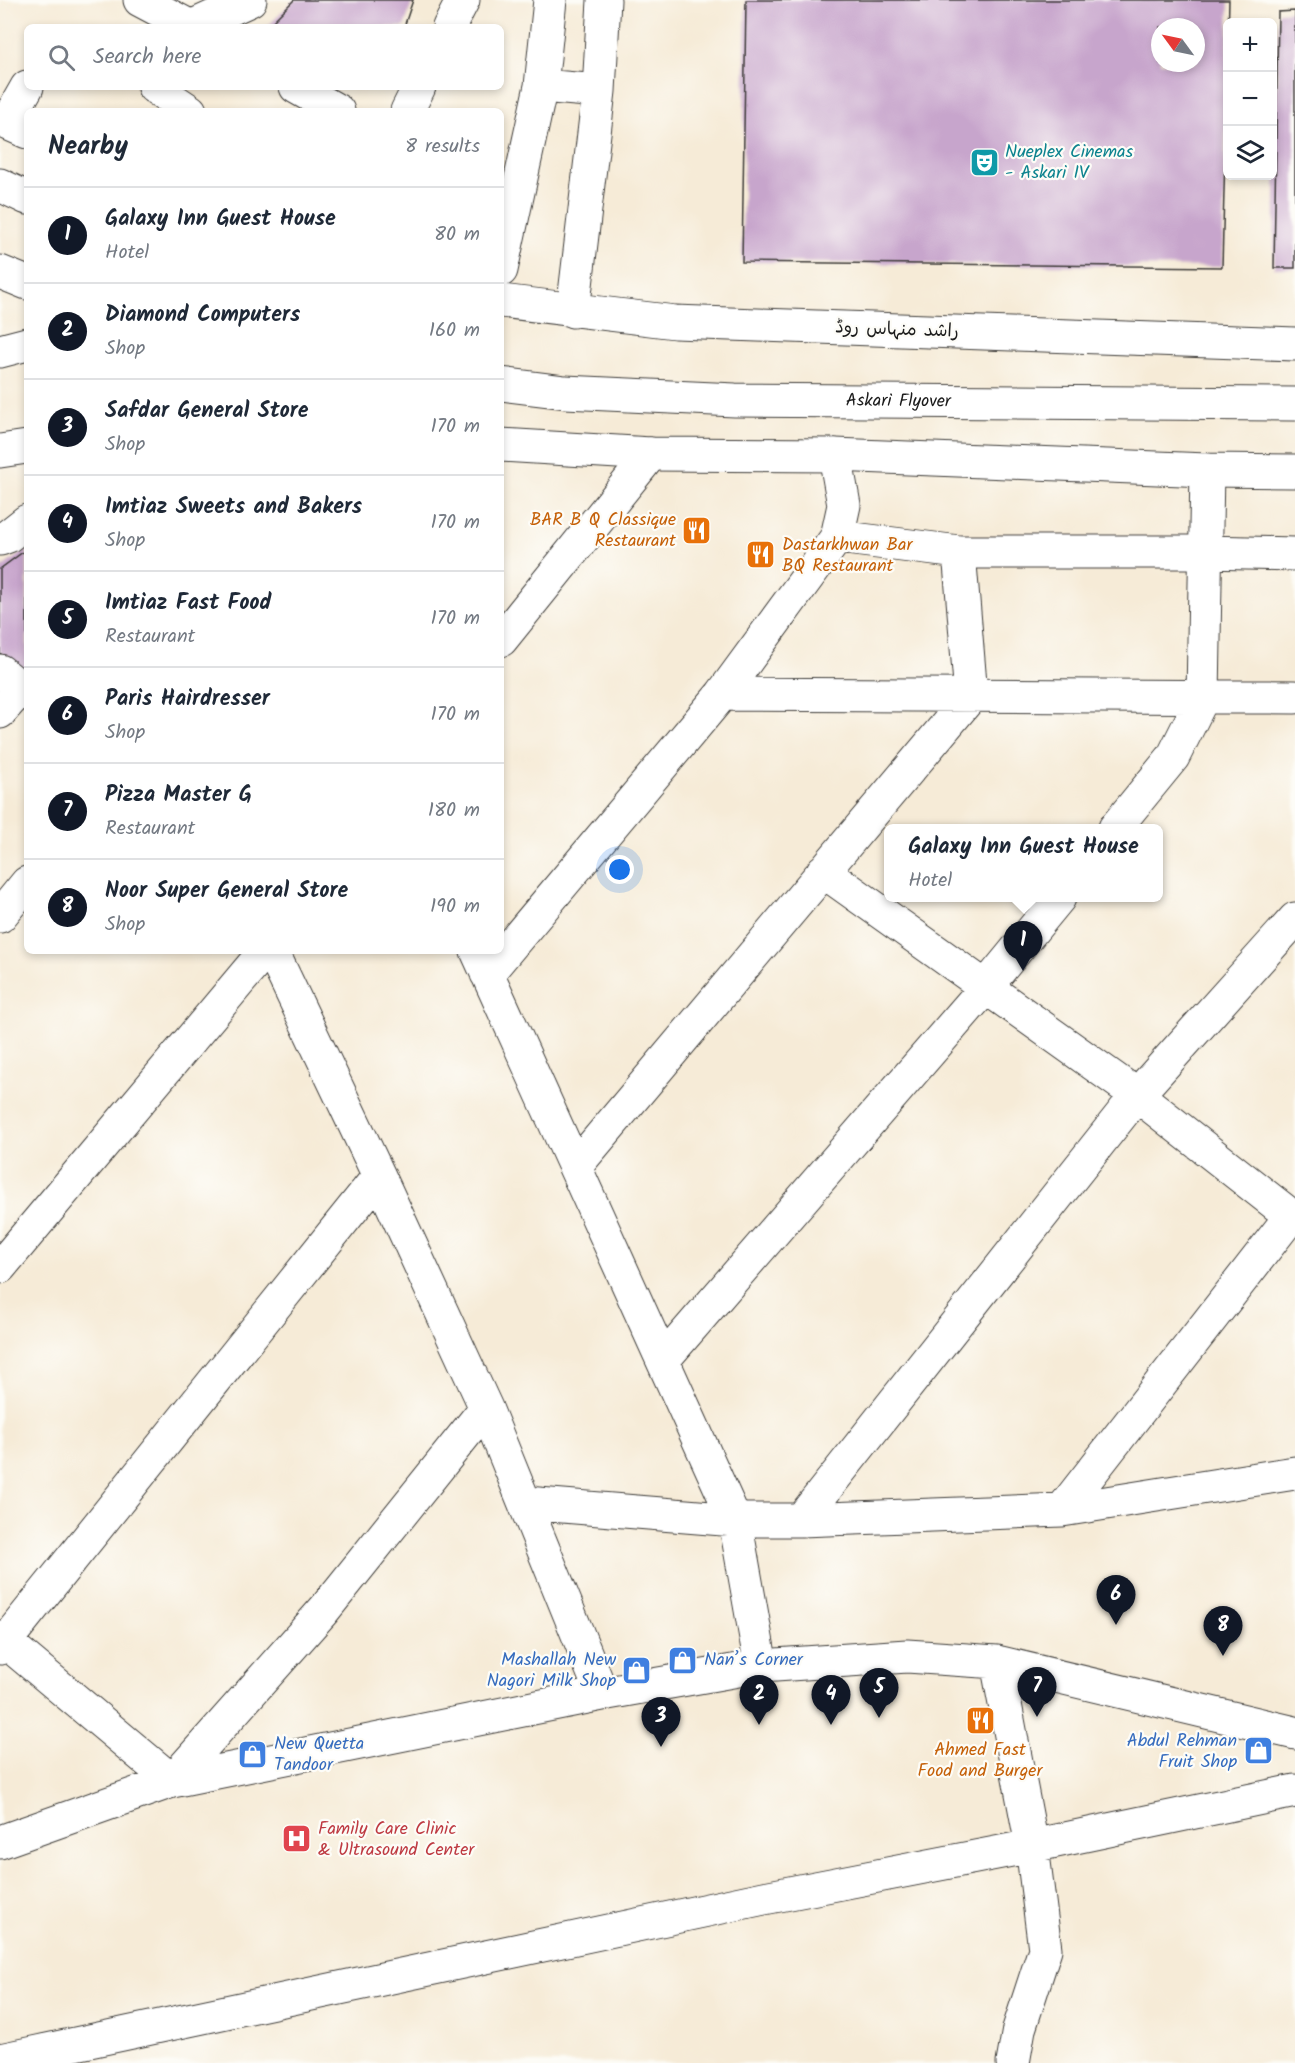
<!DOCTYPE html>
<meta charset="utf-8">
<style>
:root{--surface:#fff;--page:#f2f2f3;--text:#1f2937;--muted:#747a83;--line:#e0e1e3;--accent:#111827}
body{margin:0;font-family:Kalam,"Playpen Sans Arabic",sans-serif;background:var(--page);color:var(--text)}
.controls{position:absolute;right:18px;top:18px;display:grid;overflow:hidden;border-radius:9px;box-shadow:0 3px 9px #0003}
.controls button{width:54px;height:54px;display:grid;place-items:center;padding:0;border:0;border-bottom:2px solid var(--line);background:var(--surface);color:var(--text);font:30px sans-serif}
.compass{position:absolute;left:1151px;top:18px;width:54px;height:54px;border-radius:50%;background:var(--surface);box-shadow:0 3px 9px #0003;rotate:303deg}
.you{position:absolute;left:620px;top:870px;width:21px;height:21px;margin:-15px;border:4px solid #fff;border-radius:50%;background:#1a73e8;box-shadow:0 0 0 9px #1a73e833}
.badge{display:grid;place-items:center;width:39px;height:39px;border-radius:50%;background:var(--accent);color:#fff;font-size:20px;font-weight:700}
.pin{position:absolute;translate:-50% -50px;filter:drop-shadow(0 2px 3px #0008)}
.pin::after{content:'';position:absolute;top:32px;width:21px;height:18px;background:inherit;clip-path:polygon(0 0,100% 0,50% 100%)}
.popup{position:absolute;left:884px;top:824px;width:279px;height:78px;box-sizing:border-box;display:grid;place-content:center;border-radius:9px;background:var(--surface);filter:drop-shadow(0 2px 4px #0005);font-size:20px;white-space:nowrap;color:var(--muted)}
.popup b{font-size:22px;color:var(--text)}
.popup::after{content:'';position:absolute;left:50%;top:100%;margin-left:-12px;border:12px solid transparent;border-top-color:var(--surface)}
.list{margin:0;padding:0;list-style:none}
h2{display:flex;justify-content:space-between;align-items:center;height:78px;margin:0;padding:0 24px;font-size:26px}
h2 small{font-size:20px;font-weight:400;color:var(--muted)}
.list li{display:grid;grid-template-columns:39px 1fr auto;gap:18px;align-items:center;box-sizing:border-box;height:96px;padding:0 24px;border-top:2px solid var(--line)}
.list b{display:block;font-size:22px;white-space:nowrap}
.list p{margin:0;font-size:20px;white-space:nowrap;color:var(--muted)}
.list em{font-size:20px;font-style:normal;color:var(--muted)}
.icon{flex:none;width:33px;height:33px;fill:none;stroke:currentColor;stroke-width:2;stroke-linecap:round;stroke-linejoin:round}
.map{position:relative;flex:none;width:1295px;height:2063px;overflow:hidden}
.search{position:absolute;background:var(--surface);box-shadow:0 3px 9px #0003;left:24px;top:24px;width:480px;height:66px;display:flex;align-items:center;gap:15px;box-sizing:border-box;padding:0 21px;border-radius:9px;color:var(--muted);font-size:22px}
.panel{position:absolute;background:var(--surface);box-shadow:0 3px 9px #0003;left:24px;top:108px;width:480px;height:846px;border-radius:9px}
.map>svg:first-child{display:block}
.building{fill:#c7a5cc;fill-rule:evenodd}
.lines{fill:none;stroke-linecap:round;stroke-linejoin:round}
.minor-casing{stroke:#3d3b38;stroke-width:35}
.major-casing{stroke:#3d3b38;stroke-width:35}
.minor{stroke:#fff;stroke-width:33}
.major{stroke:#fff;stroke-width:33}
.labels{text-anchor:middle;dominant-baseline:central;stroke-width:4.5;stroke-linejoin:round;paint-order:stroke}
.culture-label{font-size:18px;fill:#0d838f;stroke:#fdfcf7;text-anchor:start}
.street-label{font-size:18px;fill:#1c1c1c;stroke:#fdfcf7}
.food-label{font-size:18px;fill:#c56008;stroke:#fdfcf7;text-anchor:end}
.shop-label{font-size:18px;fill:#366cbe;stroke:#fdfcf7;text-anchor:end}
.health-label{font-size:18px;fill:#be3a42;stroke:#fdfcf7;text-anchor:start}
</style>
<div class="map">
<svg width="1295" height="2063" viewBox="0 0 1295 2063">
<rect width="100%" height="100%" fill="#fdfcf7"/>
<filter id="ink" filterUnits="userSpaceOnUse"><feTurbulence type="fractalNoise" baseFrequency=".0167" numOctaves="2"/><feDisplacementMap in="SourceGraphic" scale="12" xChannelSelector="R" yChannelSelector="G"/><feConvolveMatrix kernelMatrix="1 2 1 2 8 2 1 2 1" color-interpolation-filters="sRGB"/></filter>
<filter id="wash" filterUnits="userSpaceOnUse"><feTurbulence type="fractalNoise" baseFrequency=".008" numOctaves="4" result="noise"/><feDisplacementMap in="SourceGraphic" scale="24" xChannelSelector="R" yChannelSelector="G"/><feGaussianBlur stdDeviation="1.35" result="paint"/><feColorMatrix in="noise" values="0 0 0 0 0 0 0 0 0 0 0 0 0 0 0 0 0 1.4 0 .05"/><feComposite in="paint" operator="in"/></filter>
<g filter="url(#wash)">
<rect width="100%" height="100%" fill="#f6ebd7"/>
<g id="blocks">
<path class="building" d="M294,0H413L404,27H267Z
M746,0H1229L1222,267L742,262ZM1160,27H1196V63H1160Z
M1295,11V268H1274L1278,12Z
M27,549V676L0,653V569Z"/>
</g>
</g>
<g filter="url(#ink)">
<use href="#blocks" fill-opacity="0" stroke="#3d3b38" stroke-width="1.5"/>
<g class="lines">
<defs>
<path id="minor" d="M140,0L191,27
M191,27L250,0
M449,27L463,0
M541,86L599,91
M154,87L190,111
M296,87L338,111
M407,111L419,87
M7,122L27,87
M501,270L541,86L550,0
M573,311L599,91L604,0
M0,451L27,447
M837,537L959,552H1206L1295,554
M0,539L8,536L27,521
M501,640L651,454
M0,671L27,693
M722,694L1295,697
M0,712L21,688
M1115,828L1173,757L1203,697L1207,470
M823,871L1137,1095L1295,1219
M0,916L27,883
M272,951L379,1176L486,1408L602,1694
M477,951L735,1520L761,1666
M487,974L722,694L837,537L844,505L835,455
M575,1167L971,696L959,552
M0,1267L265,951
M663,1360L985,988L1059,898
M526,1503L735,1520H801L1062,1510L1295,1473
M1062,1510L1291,1216
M801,1520L1137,1095L1295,919
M0,1637L172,1781L324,1610L486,1408
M0,1648L379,1176
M997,1662L1032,1846L1045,1949L1019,2029L1013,2063
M0,1842L172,1781L602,1694L761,1666L907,1656L997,1662L1295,1733
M0,2060L764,1898L1032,1846L1295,1791"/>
<g id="major">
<path d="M0,120L27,132"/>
<path d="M0,185L27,198"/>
<path d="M0,272L27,283"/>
<path d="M501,301L675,322L1295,344"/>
<path d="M0,351L27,344"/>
<path id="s1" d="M501,384L565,392L735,400L1295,404"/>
<path d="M501,445L651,454L835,455L1207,470L1295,471"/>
</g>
</defs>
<use href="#minor" class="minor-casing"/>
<use href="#major" class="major-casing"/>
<use href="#minor" class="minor"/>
<use href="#major" class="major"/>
</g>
</g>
<defs>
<symbol id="theatre-square" viewBox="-11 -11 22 22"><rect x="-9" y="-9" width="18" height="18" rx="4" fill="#0f9aa8" stroke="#fdfcf7"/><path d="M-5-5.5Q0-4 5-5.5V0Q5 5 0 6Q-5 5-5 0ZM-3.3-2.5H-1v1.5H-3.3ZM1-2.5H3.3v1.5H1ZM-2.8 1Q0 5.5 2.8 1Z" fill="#fff"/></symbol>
<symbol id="restaurant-square" viewBox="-11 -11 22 22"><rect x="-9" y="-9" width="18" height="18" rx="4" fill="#e8710a" stroke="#fdfcf7"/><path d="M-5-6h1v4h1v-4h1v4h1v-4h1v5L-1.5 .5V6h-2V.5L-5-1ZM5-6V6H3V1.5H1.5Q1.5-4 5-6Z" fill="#fff"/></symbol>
<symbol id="shop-square" viewBox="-11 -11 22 22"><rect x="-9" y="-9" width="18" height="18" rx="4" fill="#3f7fe0" stroke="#fdfcf7"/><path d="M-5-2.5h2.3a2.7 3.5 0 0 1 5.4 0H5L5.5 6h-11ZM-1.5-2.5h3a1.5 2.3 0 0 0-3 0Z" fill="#fff"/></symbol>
<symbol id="hospital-square" viewBox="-11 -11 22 22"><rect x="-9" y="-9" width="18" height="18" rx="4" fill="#e0444e" stroke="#fdfcf7"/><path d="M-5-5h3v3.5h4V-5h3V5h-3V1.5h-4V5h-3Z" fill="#fff"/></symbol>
</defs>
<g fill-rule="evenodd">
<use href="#theatre-square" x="968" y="146" width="33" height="33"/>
<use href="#restaurant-square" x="680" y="514" width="33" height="33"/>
<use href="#restaurant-square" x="744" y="538" width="33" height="33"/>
<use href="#shop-square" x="666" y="1644" width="33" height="33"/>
<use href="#shop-square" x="620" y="1654" width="33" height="33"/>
<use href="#restaurant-square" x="964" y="1704" width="33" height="33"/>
<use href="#shop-square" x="1242" y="1734" width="33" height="33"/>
<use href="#shop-square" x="236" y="1738" width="33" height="33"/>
<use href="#hospital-square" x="280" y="1822" width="33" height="33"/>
</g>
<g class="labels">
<g class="culture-label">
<text x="1005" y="152">Nueplex Cinemas<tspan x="1005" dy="21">- Askari IV</tspan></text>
</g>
<g class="street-label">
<text transform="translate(897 330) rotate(2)">راشد منہاس روڈ</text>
<text stroke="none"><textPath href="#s1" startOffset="398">Askari Flyover</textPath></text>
</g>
<g class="food-label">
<text x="676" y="520">BAR B Q Classique<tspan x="676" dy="21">Restaurant</tspan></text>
<text x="782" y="545" text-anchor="start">Dastarkhwan Bar<tspan x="782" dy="21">BQ Restaurant</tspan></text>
<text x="980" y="1750" text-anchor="middle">Ahmed Fast<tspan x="980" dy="21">Food and Burger</tspan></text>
</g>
<g class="shop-label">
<text x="616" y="1660">Mashallah New<tspan x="616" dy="21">Nagori Milk Shop</tspan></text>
<text x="704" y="1660" text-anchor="start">Nan’s Corner</text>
<text x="1237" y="1741">Abdul Rehman<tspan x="1237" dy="21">Fruit Shop</tspan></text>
<text x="274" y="1744" text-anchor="start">New Quetta<tspan x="274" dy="21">Tandoor</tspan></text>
</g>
<g class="health-label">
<text x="318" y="1829">Family Care Clinic<tspan x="318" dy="21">&amp; Ultrasound Center</tspan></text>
</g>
</g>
</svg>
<div class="controls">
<button>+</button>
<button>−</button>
<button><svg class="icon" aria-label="layers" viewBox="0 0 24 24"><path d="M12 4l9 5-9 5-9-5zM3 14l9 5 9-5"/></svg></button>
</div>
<svg class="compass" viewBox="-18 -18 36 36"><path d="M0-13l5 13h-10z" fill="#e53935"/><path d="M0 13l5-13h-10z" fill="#747a83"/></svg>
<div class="you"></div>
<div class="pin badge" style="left:1023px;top:971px">1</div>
<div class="popup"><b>Galaxy Inn Guest House</b>Hotel</div>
<div class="pin badge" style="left:759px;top:1725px">2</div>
<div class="pin badge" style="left:661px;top:1747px">3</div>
<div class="pin badge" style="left:831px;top:1725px">4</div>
<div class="pin badge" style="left:879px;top:1718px">5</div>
<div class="pin badge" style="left:1116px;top:1625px">6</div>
<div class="pin badge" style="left:1037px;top:1717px">7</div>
<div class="pin badge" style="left:1223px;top:1656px">8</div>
<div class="search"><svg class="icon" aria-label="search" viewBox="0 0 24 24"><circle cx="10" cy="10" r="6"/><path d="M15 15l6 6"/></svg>Search here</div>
<section class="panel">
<h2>Nearby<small>8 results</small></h2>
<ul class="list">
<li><span class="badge">1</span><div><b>Galaxy Inn Guest House</b><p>Hotel</p></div><em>80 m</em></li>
<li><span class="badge">2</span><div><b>Diamond Computers</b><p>Shop</p></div><em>160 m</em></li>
<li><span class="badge">3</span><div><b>Safdar General Store</b><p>Shop</p></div><em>170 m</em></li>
<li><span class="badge">4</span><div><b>Imtiaz Sweets and Bakers</b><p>Shop</p></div><em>170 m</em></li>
<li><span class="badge">5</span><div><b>Imtiaz Fast Food</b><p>Restaurant</p></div><em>170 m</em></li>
<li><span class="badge">6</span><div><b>Paris Hairdresser</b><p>Shop</p></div><em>170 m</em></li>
<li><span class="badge">7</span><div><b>Pizza Master G</b><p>Restaurant</p></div><em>180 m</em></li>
<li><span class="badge">8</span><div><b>Noor Super General Store</b><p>Shop</p></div><em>190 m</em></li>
</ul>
</section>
</div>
